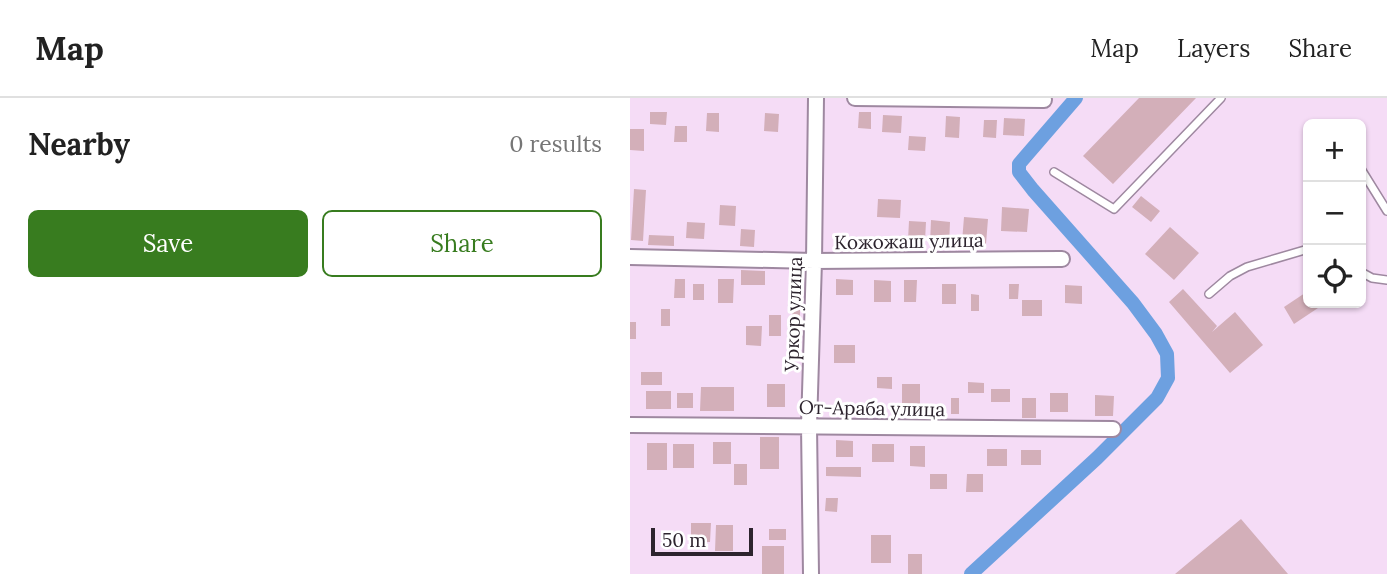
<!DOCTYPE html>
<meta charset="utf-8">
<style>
:root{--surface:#fff;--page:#f6f6f6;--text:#222;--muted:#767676;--line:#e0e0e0;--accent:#387c1f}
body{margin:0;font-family:Lora,serif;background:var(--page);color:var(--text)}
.controls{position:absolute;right:21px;top:21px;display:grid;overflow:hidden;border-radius:10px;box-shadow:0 2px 5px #0004}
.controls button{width:63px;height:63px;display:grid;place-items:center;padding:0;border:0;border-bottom:2px solid var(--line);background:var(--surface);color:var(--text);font:35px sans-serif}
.scale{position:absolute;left:21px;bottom:18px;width:102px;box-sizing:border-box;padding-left:7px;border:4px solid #2d242e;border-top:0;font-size:19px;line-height:24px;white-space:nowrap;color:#2d242e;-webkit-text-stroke:5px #fff;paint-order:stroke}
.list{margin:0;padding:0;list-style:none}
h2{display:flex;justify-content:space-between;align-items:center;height:91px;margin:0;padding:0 28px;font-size:30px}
h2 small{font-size:23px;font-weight:400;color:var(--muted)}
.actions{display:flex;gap:14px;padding:21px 28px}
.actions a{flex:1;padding:16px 0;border:2px solid var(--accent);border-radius:10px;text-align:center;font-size:24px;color:var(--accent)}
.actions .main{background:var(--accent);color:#fff}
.icon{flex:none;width:38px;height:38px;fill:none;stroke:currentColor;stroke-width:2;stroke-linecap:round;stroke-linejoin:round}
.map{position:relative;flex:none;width:757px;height:476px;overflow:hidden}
header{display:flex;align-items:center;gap:42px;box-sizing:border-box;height:98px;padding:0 35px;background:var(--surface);border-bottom:2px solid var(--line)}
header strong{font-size:33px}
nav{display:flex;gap:38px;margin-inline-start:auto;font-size:24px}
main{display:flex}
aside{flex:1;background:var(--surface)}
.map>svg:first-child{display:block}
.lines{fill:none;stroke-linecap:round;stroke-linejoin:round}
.canal{stroke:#6da0e0;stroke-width:14}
.building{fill:#d3afb9}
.service-casing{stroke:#9e88a0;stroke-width:10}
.minor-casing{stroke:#9e88a0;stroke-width:18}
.service{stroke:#fff;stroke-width:7}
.minor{stroke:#fff;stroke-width:14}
.labels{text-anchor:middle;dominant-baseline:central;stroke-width:6;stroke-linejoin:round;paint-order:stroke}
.street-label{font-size:19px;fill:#2d242e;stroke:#fff}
</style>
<header>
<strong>Map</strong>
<nav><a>Map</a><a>Layers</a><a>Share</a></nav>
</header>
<main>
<aside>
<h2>Nearby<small>0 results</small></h2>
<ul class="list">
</ul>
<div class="actions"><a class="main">Save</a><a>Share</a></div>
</aside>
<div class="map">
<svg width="757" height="476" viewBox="0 0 757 476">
<rect width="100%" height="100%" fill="#f5dcf6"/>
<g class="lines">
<path class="canal" d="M341,476L467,360L527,300L538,280L537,256L526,236L503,205L403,92L389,74V66L446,0"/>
</g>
<path class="building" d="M509,0H566L483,86L453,58Z
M20,14H37L36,27L20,26Z
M229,14H241V31L228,30Z
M77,15H89V34L76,33Z
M135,15L149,16L148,34L134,33Z
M253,17L272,18L271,35L252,34Z
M316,18L330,19L329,40L315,39Z
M374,20L395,21L394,38L373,37Z
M354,22H367L366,40L353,39Z
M45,28H57V44H44Z
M0,31H14V53L0,52Z
M279,38L296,39L295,53L278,52Z
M4,91L16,92L13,143L1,142Z
M511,98L530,113L521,124L502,109Z
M248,101L271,102L270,120L247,119Z
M90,107L106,108L105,128L89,127Z
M372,109L399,111L397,134L371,133Z
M334,119L358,121L356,146L332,144Z
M301,122L320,124L319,148L300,146Z
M279,123L296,124L295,143L278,142Z
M57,124L75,125L74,141L56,140Z
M540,129L569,155L544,182L515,156Z
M111,131L125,132L124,149L110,148Z
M19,137L44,138V148L18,147Z
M111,172L135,173V187H111Z
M45,181H55V200H44Z
M88,181H104L103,205H88Z
M206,181L223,182V197H206Z
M244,182L261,183V204H244Z
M274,182H287L286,204H274Z
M63,186H74V202H63Z
M312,186H326V206H312Z
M379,186H389L388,201H379Z
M435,187L452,188V206L435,205Z
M553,191L587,228L582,234L605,214L633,247L600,275L539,204Z
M678,193V205H689L691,208L664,226L654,209Z
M162,194H170V218H162Z
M341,196L349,197V213H341Z
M392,202H412V218H392Z
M31,211H40V228H31Z
M139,217H151V238H139Z
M0,224H6V241H0Z
M116,228H132L131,248L116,247Z
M204,247H225V265H204Z
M11,274H32V287H11Z
M247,279H262V291L247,290Z
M338,284L354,285V295H338Z
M137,286H155V309H137Z
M272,286H290V307L272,306Z
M71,289H104V313H70Z
M361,291H380V304H361Z
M16,293H41V311H16Z
M47,295H63V310H47Z
M420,295H438V314H420Z
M465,297L484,298L483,318H465Z
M321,300H329V316H321Z
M392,300H406V320H392Z
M130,339H149V371H130Z
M206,342L223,343V359H206Z
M83,344H101V366H83Z
M17,345H37V372H17Z
M43,346H64V370H43Z
M242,346H264V364H242Z
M280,348H295V369L280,368Z
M357,351H377V368H357Z
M391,352H411V367H391Z
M104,366H117V387H104Z
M196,369H231V379L196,378Z
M300,376H317V391H300Z
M337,376H353V394H336Z
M196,400H208L207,414L195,413Z
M611,421L658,476H545Z
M61,425H81L80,444H61Z
M86,427H103V453H85Z
M139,431H156V442H139Z
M241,437H261V465H241Z
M132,448H154V476H132Z
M278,456H292V476H278Z"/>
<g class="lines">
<defs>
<path id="service" d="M731,71L757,113
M424,74L484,111L591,0
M731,174L742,180L757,182
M579,196L600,178L617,169L678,151"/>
<path id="minor" d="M225,0L414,2
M0,159L184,163L432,161
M0,327L483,331
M181,476L179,328L184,163L186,0"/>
</defs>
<use href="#service" class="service-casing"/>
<use href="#minor" class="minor-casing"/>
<use href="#service" class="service"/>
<use href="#minor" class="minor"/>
</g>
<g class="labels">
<g class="street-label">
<text transform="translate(279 143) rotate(-1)">Кожожаш улица</text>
<text transform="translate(163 216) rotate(-88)">Уркор улица</text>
<text transform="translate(242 310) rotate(1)">От-Араба улица</text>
</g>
</g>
</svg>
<div class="controls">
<button>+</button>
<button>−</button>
<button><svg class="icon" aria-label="locate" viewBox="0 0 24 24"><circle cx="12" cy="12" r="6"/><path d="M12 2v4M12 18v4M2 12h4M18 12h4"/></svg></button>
</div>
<div class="scale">50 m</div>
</div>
</main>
